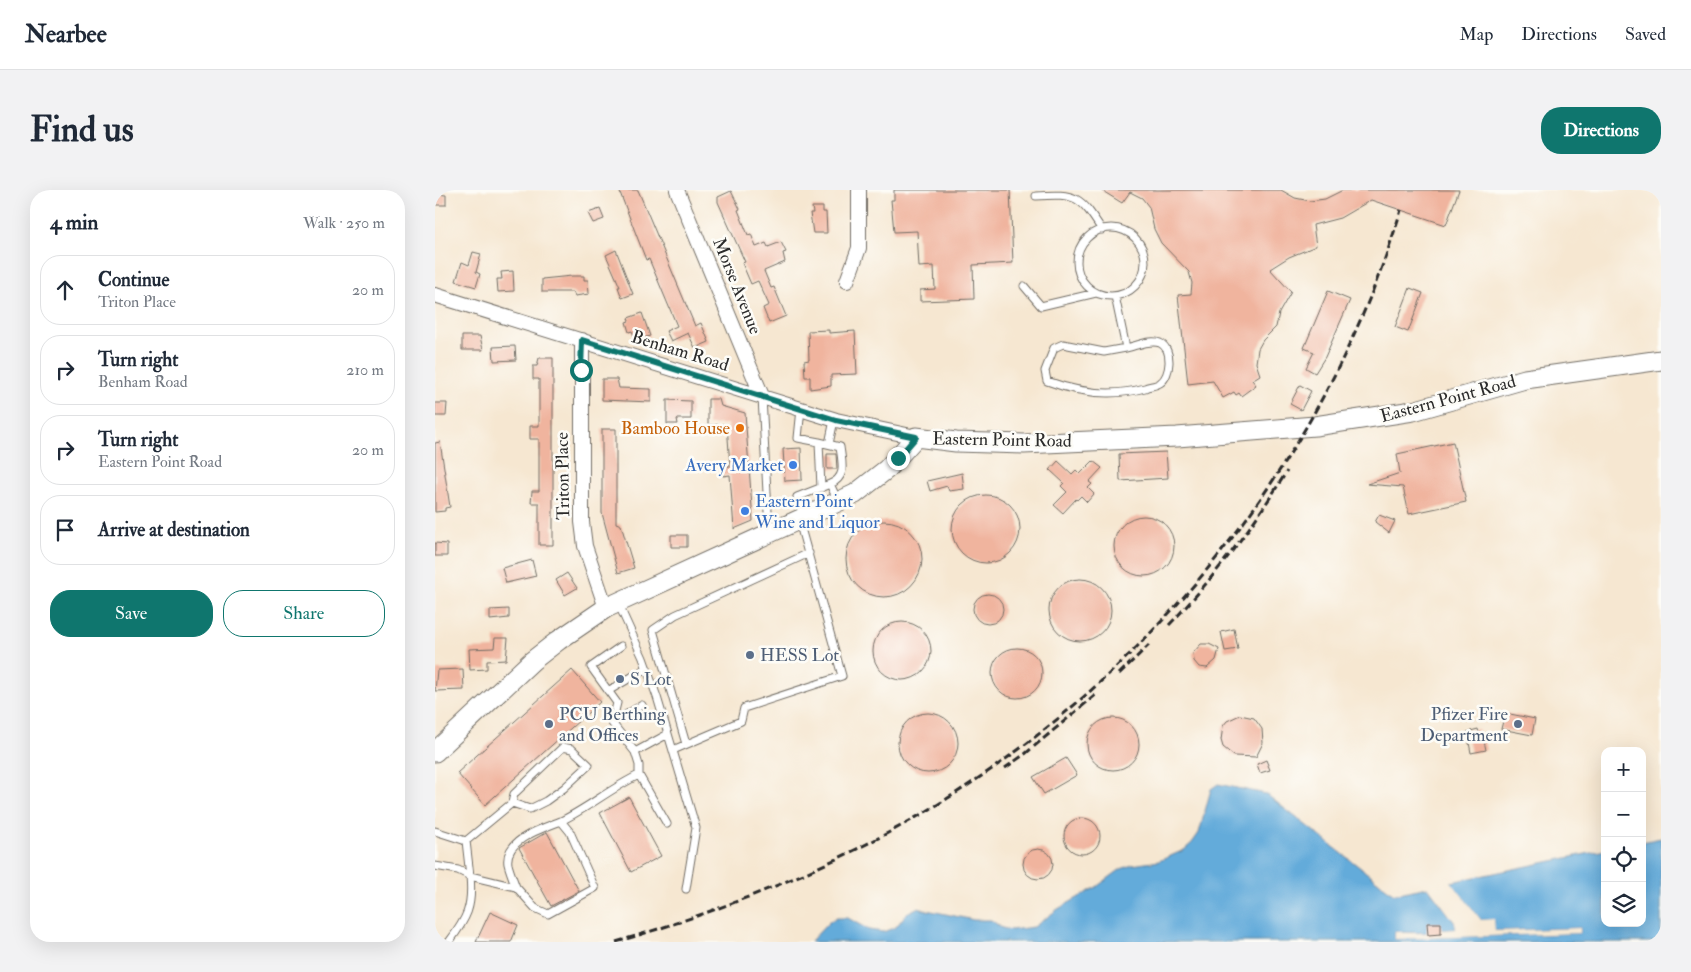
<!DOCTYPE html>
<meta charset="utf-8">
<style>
:root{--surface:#fff;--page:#f2f2f3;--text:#1f2937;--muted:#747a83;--line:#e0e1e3;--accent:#0f766e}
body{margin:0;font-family:"IM FELL Double Pica",serif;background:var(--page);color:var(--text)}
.controls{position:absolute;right:15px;bottom:15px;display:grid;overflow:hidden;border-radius:10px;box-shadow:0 5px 20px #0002}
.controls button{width:45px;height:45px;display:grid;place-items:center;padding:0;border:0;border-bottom:1px solid var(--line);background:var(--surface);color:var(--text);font:25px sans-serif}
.stop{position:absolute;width:15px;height:15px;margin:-11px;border:4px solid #0f766e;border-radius:50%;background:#fff}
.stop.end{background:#0f766e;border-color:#fff;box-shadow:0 1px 5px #0008}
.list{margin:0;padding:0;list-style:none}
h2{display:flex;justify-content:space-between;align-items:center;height:65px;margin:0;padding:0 20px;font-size:21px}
h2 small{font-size:16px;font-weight:400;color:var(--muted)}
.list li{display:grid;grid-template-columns:32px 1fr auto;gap:15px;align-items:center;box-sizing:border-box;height:70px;margin:0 10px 10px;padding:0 10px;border:1px solid var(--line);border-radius:20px}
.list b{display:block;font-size:19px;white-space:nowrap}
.list p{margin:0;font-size:16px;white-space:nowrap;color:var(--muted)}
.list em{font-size:16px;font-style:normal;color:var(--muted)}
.actions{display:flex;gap:10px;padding:15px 20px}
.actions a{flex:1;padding:11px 0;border:1px solid var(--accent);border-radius:20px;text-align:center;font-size:18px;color:var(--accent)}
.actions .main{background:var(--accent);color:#fff}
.icon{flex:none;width:28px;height:28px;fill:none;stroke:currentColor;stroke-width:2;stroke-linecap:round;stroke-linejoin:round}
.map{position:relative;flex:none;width:1226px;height:752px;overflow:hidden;border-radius:20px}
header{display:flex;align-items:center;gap:30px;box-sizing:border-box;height:70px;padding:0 25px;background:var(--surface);border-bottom:1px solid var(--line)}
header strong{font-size:24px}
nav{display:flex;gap:28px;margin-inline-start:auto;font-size:18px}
.intro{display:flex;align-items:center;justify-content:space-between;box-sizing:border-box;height:120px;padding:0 30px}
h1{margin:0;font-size:35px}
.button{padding:12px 22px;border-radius:20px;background:var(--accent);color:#fff;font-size:18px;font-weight:700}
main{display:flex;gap:30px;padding:0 30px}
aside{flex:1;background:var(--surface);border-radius:20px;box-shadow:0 5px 20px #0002}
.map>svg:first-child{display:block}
.water{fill:#63abda;stroke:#476b82}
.pier{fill:#f6e7d1}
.building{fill:#f0b49e}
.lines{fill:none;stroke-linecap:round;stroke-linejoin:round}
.service-casing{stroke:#726d65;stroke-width:9}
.minor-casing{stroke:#726d65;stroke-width:16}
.secondary-casing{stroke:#726d65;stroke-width:21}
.service{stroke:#fff;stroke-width:7}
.minor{stroke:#fff;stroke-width:14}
.secondary{stroke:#fff;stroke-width:19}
.rail{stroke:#2b2b2b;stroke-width:3;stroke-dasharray:8 4;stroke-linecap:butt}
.route{stroke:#0f766e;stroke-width:6}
.food-dot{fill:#e8710a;stroke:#fdfcf7;stroke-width:2}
.shop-dot{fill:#3f7fe0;stroke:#fdfcf7;stroke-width:2}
.service-dot{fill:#5c6f8a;stroke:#fdfcf7;stroke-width:2}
.labels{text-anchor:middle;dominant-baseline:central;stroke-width:5;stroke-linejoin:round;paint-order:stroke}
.street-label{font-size:18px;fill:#2b2b2b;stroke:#fdfcf7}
.food-label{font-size:18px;fill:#c56008;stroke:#fdfcf7;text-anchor:end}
.shop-label{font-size:18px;fill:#366cbe;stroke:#fdfcf7;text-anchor:end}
.service-label{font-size:18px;fill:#4e5e75;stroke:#fdfcf7;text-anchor:start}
</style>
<header>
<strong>Nearbee</strong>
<nav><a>Map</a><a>Directions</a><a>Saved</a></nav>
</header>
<div class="intro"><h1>Find us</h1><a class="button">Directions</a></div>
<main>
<aside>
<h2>4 min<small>Walk · 250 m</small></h2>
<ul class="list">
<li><svg class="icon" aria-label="ahead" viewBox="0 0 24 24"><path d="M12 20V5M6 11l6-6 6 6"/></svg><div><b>Continue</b><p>Triton Place</p></div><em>20 m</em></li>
<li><svg class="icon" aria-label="right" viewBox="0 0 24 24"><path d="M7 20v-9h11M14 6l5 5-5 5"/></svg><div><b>Turn right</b><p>Benham Road</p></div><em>210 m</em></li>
<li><svg class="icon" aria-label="right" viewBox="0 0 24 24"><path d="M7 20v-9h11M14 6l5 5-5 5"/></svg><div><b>Turn right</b><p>Eastern Point Road</p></div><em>20 m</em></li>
<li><svg class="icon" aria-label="arrive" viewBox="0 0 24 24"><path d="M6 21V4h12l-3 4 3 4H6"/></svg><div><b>Arrive at destination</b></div></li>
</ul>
<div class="actions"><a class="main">Save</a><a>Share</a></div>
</aside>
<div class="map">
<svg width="1226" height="752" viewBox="0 0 1226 752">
<rect width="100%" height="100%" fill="#fdfcf7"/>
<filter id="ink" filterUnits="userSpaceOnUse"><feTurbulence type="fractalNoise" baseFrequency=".02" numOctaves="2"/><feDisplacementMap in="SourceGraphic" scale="10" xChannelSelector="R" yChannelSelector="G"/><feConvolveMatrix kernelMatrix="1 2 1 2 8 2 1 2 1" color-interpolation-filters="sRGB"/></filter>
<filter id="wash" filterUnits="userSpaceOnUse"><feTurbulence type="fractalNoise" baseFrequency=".0096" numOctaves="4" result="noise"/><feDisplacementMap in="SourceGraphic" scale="20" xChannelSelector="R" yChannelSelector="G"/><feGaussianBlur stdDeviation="1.12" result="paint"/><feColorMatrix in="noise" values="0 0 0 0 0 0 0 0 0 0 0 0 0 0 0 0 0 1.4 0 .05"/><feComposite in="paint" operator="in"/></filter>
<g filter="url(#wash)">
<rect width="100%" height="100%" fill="#f6e7d1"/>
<path class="water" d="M783,594L831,604L959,704L993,697L1020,733L1021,739L1006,740V733H993V743L960,742V749L1145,743V738L1059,741V730H1046L1016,692L1170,660V733H1207V652L1226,648V752H375L394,732L402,728H413L434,740L448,742L461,737L472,723L482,718L539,730H556L567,738L576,740L599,737L623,719L660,698L686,679L697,675L724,671L749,660L757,653L764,643L776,599Z"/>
<path class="pier" d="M1015,690L1046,730L1059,729L1060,741L1145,738V743L960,749V742H967V744L992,743V733H1006L1007,740L1021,739L1020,732L993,695L1023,731V739L1021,742L994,746L1058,744L1057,732H1044L1014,694Z"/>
<g id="blocks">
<path class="building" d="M184,0H203L260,136L266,133L274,152L260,158L253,143L236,151L231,141L242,136L214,69L211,70Z
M459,0H575L578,73L538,75L539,109L485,111V100L500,99L499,76L484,77L482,41L459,42L456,10H459Z
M666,0H846L860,8L875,11L890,9L908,0H1024L1011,35L936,10L905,28L878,35L881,56L854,67L835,79L856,102L844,123L841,137L828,150L823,159L821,173L825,185L817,190L821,195L806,206L804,203L801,205L799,202L788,208L778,191L753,194L743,105L756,104L757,93L754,82L726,53L719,39L714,17L707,8L695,2L687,13Z
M296,1L305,19L303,20L313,45L316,44L321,57L331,53L333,57L346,52L351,62L348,63L350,72L329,81L336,98L339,97L351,126L334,133L328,118L334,115L323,91L316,94L307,73L310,72L283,12V7Z
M0,4L11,5V15H0Z
M377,17H388V22H391L392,43H378L375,23H378Z
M165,19L169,29L158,33L153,23Z
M181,60L198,104L187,108L183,97H185L171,65Z
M38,62L46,64L41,82L45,84L41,97L21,91L27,72L34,75Z
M78,81L79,101L63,102L62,89H67L66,82Z
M137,86H149V90H153L154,104L140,106L138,102H107V89Z
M975,98L988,103L973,142L960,137Z
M893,101L915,110L890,167L880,183L871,178L879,162L869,158Z
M207,123L215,146L201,150L197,141L194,142L191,132L194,131L193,128Z
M394,140V143L420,141L422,184L396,185V196L375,199V187H370L369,171L374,170L373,141Z
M27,146H45L48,160H27Z
M80,156L81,170L59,171L58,157Z
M104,168H118V355H104V313H96L97,301H104V249H95V236H104V189H98V176H102Z
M167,189H182L184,198L216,199V212L167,210Z
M865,195L876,201L866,220L855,214Z
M273,209H284L286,216L310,223L318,331L299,339L295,285L288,286L287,277L295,276L292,234L273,235Z
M232,210L256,211V229H242L243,234H232Z
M0,213H12L11,226H0Z
M167,239H181V333L186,335L199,378L183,383L167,323Z
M5,252L15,317L10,318V321L0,322V253Z
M1018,252L1031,312L974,324L968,297L932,294L965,283L962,264Z
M366,258L367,290L350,291L348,259Z
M731,262L733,288L685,291L684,264Z
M392,264H401L402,279H392Z
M623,271L637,284L641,280L645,284L658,271L667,278L654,292L657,294L653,298L659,304L652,312L646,306L642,310L641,309L628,323L619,315L632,302L626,296L629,293L615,280Z
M527,283L529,299L514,301L512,296L495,301L492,291Z
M517 339a34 34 0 1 1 68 0a34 34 0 1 1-68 0Z
M944,325L960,331L954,343L940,332Z
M679 356a30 30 0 1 1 60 0a30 30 0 1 1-60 0Z
M411 369a38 38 0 1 1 76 0a38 38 0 1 1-76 0Z
M236,345H252V357H236Z
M0,353L12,354V366H0Z
M97,370L101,386L71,393L67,378Z
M132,383L142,398L130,405L121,390Z
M614 420a31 31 0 1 1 62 0a31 31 0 1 1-62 0Z
M538 419a15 15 0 1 1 30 0a15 15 0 1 1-30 0Z
M74,419V428L55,430V420Z
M438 461a29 29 0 1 1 58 0a29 29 0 1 1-58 0Z
M799,439L803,459L790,461L786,442Z
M60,448H73L71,470L52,471V479L35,480L34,459L59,458Z
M766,454H774L784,459L781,470L772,478L764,477L759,471L758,463Z
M557 483a25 25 0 1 1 50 0a25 25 0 1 1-50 0Z
M28,479L29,500L0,501L2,480Z
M137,480L165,512L50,615L22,583Z
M1070,523L1100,529L1097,545L1066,539Z
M463 553a30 30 0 1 1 60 0a30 30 0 1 1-60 0Z
M805,525L819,528L827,539L828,553L821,567L799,566L788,557L786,550L788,536L792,531Z
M652 554a26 26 0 1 1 52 0a26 26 0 1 1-52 0Z
M1043,539L1046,551H1049L1051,560L1036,563L1032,542Z
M631,568L642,585L609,604L598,587Z
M831,570L835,580L825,583L822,574Z
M194,607L226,666L196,682L165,623Z
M629 646a18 18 0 1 1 36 0a18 18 0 1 1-36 0Z
M112,642L144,701L116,716L84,658Z
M588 674a15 15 0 1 1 30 0a15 15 0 1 1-30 0Z
M55,722L83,735L76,752H41Z
M992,733H1006V744L993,745Z"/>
</g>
</g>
<g filter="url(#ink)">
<use href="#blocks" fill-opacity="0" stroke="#726d65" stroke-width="1"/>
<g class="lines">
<defs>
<path id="service" d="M601,6C642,3 645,6 667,40
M642 72a34 34 0 1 1 68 0a34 34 0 1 1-68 0Z
M589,96L606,116L661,103
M680,106L691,158L669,162L628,154L619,158L610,181L612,191C644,203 677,207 710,198C714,196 721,196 725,193C736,186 738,159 725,153C715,149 701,156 691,158
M327,207L334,341
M366,219L363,248L384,252L386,298
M384,252L405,257C407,273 412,287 395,294
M394,254L399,230
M368,325L362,307L395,294L403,311
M183,413L208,468L222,507L261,638L251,699
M186,456L156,477L182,513L177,533L200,562L233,544
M173,501L212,478
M177,533L207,515
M251,554L218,440L240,425L374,363
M238,560L306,531L309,518L407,486L364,331
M200,562L204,575V585L232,634
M126,631C153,618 176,598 204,585
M0,641L31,651L35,686L81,697C78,689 75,682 73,674C69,649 109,638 126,631L135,642L160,698L113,724L100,718L81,697
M31,651L77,613L95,619L111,611L129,598L154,575L137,559L128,557L79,604L77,613
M0,676L23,680L35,686C38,717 32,728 14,752"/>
<path id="minor" d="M242,0L327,206
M412,91L424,58V0
M0,105L401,230L481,247
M147,150V332L150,356L171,418"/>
<path id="secondary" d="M0,562L97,471L124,450L171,418L420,304L452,279L481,247L521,252L589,254L742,247L880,236L978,221L1090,189L1226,170"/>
</defs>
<use href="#service" class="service-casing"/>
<use href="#minor" class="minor-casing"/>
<use href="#secondary" class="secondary-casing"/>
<use href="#service" class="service"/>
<use href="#minor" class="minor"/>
<use href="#secondary" class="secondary"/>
<path class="rail" d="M734,435C779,388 818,336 852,281
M684,484L714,455
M570,578L590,564L663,503
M181,752C289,720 395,678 492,621C716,487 890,270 966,20"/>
</g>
</g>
<g class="lines" filter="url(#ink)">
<path class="route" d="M146,180L147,150L401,230L481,247L463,268"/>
</g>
<circle class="food-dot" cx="305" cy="238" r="5"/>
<g class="shop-dot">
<circle cx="358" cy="275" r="5"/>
<circle cx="310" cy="321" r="5"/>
</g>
<g class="service-dot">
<circle cx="315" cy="465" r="5"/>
<circle cx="185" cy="489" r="5"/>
<circle cx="114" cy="534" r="5"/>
<circle cx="1083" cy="534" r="5"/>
</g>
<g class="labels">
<g class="street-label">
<text transform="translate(302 96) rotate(68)">Morse Avenue</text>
<text transform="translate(245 161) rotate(17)">Benham Road</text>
<text transform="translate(1013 209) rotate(-15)">Eastern Point Road</text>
<text transform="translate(567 250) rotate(1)">Eastern Point Road</text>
<text transform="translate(128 286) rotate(-91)">Triton Place</text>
</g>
<g class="food-label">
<text x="295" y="238">Bamboo House</text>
</g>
<g class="shop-label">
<text x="348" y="275">Avery Market</text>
<text x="320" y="311" text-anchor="start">Eastern Point<tspan x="320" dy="21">Wine and Liquor</tspan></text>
</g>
<g class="service-label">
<text x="325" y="465">HESS Lot</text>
<text x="195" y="489">S Lot</text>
<text x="124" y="524">PCU Berthing<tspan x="124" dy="21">and Offices</tspan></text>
<text x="1073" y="524" text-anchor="end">Pfizer Fire<tspan x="1073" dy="21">Department</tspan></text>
</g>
</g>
</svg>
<div class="controls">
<button>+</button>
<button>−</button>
<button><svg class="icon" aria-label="locate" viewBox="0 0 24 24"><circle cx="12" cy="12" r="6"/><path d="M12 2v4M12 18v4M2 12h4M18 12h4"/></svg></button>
<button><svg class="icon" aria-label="layers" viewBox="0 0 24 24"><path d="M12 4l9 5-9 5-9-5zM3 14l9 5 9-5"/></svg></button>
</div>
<div class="stop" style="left:146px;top:180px"></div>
<div class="stop end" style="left:463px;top:268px"></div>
</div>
</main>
